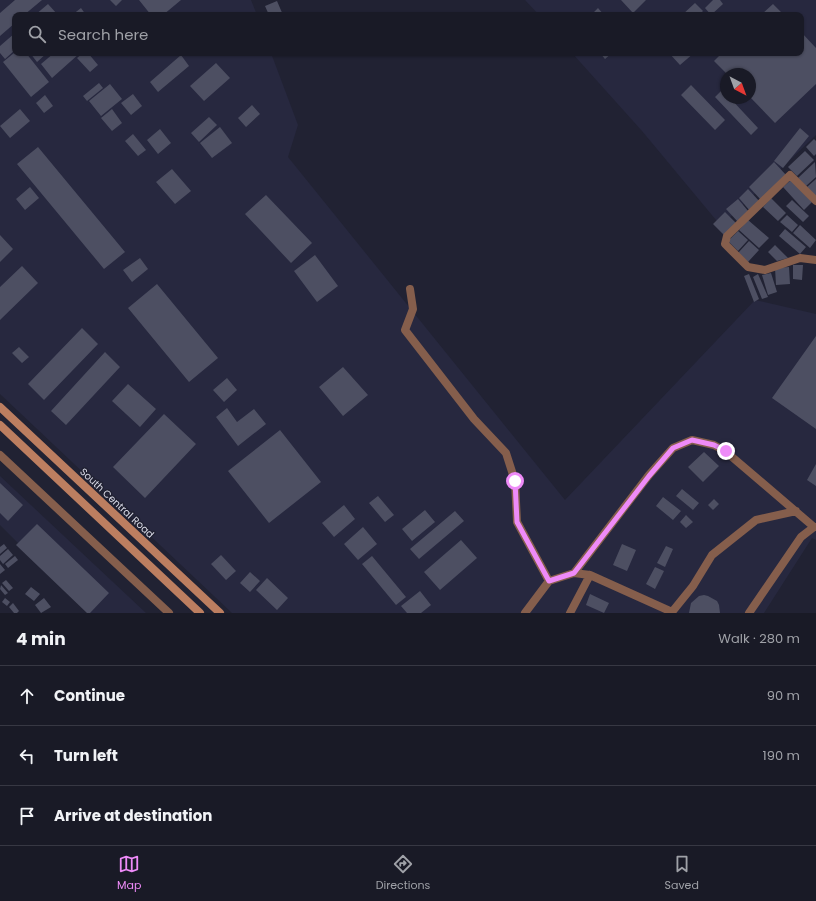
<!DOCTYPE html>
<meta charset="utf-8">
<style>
:root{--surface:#191a26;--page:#22232e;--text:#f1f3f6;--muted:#9fa1a7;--line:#373843;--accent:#ee8bf8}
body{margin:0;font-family:Poppins,sans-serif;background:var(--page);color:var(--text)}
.compass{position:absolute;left:720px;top:68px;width:36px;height:36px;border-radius:50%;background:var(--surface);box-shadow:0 1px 3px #0004;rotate:139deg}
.stop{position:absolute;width:12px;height:12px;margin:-9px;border:3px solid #ee8bf8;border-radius:50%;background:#fff}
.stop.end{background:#ee8bf8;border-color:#fff;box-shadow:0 1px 4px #0008}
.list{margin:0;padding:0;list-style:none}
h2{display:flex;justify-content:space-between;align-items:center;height:52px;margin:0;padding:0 16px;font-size:17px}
h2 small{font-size:13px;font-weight:400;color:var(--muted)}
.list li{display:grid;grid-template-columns:26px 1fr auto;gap:12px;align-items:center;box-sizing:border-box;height:60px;padding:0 16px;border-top:1px solid var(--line)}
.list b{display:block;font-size:15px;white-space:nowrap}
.list em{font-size:13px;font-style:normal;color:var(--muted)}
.icon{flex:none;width:22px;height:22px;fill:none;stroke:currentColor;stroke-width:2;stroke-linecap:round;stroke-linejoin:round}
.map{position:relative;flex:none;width:816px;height:613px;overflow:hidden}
.search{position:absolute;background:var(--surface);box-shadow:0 1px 3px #0004;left:12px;right:12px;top:12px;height:44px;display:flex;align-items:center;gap:10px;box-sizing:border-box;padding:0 14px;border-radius:8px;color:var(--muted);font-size:15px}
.sheet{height:232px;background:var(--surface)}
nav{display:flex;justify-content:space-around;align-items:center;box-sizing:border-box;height:56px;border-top:1px solid var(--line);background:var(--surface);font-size:11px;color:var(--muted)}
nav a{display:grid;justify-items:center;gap:2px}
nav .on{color:var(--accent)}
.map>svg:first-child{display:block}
.built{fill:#27283f;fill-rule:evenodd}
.building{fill:#4d4f62}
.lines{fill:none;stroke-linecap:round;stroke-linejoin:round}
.minor{stroke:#855e4c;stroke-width:8}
.tertiary{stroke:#855e4c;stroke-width:8}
.secondary{stroke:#bc7e60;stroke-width:8}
.route{stroke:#ee8bf8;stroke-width:5}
.labels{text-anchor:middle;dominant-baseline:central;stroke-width:3;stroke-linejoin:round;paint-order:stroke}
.street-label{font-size:10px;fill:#dbdce8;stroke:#212233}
</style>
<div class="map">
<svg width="816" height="613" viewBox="0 0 816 613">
<rect width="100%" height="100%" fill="#212233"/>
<path class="built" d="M0,0H251L257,15H15V53H271L298,125L288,157L565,500L755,300L816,314V540L812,538L764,613H232L0,394Z
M525,0H816V135L721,226L642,131L572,53H801V15H539ZM726,74H750V98H726Z
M0,476L146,613H88L0,525Z"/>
<path class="building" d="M15,0H42L24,15H15V23L0,36V13Z
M110,0H122L116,6Z
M139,0H181L163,15H151Z
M621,0H646L633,13Z
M713,0H720L723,4L711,15L705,8Z
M277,1L283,15H269L265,6Z
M695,3L703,11L699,15H682Z
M48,4L57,14L55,15H35Z
M773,4L784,15H761Z
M81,8L86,15H72Z
M598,8L604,15H591Z
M801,32L816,48V84L775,123L750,97V74H727L714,61L722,53H801Z
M15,33V50L5,59L0,53V46Z
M14,53H26L49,82L31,97L3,62Z
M30,53H47L37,62Z
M54,53H80L52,78L41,64Z
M83,53H88L98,65L90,72L77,58Z
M600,53H612L605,59Z
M669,53H694L680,65Z
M181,55L189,66L158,92L150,82Z
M216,63L230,78L204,101L190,86Z
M99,83L103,88L87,101L83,96Z
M110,84L122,99L101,116L89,101Z
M691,85L725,120L715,130L681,95Z
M722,90L726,94V98H730L758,128L751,135L715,97Z
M133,94L142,106L131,115L121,103Z
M45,95L53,106L44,113L36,103Z
M252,105L260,114L246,127L238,118Z
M20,109L30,121L10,138L0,126Z
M112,109L122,123L112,131L101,118Z
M209,117L217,125L199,142L191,133Z
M220,127L232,143L212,158L200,143Z
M800,128L809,136L783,168L774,161Z
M160,129L171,143L158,154L147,140Z
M133,134L146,150L138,156L125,141Z
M814,139L816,141V154L814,156L806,147Z
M38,147L125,252L104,269L17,164Z
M805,151L814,160L797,176L788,167Z
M774,162L786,175L761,200L749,187Z
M815,162L816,177L806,186L798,178Z
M172,169L191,191L175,204L156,182Z
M816,179V197L807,187Z
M791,180L812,202L804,210L783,187Z
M30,187L39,198L25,210L16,199Z
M748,189L760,202L750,211L739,198Z
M266,195L312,243L291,263L245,214Z
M771,198L786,213L778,221L763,207Z
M738,199L749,212L738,222L726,209Z
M792,200L809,216L803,222L786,206Z
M725,212L737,224L725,236L713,224Z
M787,215L798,225L792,232L780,222Z
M748,220L769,238L759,248L739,230Z
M800,225L816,240L810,248L793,233Z
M785,229L806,247L800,254L779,236Z
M738,231L748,240L738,251L728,241Z
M0,235L13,249L0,262Z
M749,241L759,250L748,262L738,253Z
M775,245L788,258L777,261L768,252Z
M315,255L338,286L317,302L294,271Z
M140,258L148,269L132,282L123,270Z
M793,265H803L802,280L793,279Z
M22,266L38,283L0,320V287Z
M789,267L790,284L776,285L775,268Z
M771,273L777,292L768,295L762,275Z
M749,274L759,299L754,302L744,276Z
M758,274L768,297L762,299L753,277Z
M157,284L218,358L189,382L128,308Z
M82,328L98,344L44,400L28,384Z
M816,336V429L772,398Z
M19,347L29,357L22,363L12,353Z
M105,352L120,367L66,425L51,411Z
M343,367L368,395L343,416L319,387Z
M227,378L237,390L224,402L213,390Z
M128,384L156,409L140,427L112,401Z
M227,408L237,422L254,409L266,424L238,446L216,417Z
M164,414L196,444L145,498L113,467Z
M280,430L321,482L269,523L228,471Z
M704,452L719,466L703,482L688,467Z
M816,464V486L807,480Z
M0,483L23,505L8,521L0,513Z
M682,489L699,503L693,510L676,496Z
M378,496L394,515L385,522L369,503Z
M663,497L681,511L673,520L656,506Z
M714,499L719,504L713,510L708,505Z
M344,505L355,519L334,537L322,523Z
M425,510L435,522L412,541L402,529Z
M455,511L464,521L419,559L410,549Z
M686,515L693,522L686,528L680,522Z
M37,524L109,593L90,613H87L16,545Z
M363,527L377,544L358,560L344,544Z
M461,540L477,558L440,590L424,572Z
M4,544L7,548L0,554V547Z
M622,544L636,550L627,571L613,565Z
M666,546L673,549L665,567L657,563Z
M8,549L13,555L3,564L0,560V556Z
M221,555L236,571L226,580L211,564Z
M15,556L18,560L8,568L5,564Z
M372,556L406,597L396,605L362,564Z
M0,564L5,570L0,574Z
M655,567L664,571L655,589L646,584Z
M250,572L260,581L250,592L240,583Z
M267,578L288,598L277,610L256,590Z
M6,580L13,588L9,591L2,583Z
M1,585L8,593L5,595L0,589Z
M31,587L40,594L34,601L25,594Z
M420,591L431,605L421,613H407L401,606Z
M590,594L609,603L604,613L586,605Z
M704,595L708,596L717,601L719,605L720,613H689L691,603L699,596Z
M5,598L10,602L7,606L2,602Z
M44,598L51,607L41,613L35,605Z
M13,603L19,611L17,613H14L9,607Z"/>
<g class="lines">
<path class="minor" d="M816,201L790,175L727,236L725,244L748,267L765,270L800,258L816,260
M410,289L413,309L405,330L474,419L506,453L515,481L517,522L549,581
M574,573L649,475L673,448L692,440L714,445L725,451L814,527
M590,575L672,612L693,586L712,555L756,520L796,511
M525,613L549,581L574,573L590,575L570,613
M749,613L801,537L814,527H816"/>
<path class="tertiary" d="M0,455L169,613"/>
<path class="secondary" d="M0,407L220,613
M0,425L200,613"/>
</g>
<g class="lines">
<path class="route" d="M515,481L517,522L549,581L574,573L649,476L673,448L692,440L714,445L726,451"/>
</g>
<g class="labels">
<g class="street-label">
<text transform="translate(117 503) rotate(43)">South Central Road</text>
</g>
</g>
</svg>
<svg class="compass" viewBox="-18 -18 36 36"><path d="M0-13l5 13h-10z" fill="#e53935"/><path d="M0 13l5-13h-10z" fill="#9fa1a7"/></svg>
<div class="stop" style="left:515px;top:481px"></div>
<div class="stop end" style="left:726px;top:451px"></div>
<div class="search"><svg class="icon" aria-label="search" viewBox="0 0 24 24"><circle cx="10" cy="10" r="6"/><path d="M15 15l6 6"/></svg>Search here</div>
</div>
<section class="sheet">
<h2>4 min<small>Walk · 280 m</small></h2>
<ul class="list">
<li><svg class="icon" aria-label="ahead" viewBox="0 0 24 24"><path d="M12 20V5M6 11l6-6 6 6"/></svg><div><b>Continue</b></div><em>90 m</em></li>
<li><svg class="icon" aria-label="left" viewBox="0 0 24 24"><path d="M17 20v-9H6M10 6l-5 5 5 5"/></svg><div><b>Turn left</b></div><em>190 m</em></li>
<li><svg class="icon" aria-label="arrive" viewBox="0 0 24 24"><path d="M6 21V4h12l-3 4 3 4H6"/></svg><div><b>Arrive at destination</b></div></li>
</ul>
</section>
<nav>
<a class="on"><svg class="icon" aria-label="map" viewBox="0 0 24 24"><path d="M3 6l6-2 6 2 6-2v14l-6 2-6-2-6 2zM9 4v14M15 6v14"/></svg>Map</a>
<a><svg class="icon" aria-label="directions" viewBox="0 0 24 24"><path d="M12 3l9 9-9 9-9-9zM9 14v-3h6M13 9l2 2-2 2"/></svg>Directions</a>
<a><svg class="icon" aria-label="saved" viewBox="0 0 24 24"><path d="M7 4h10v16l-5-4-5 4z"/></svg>Saved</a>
</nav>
